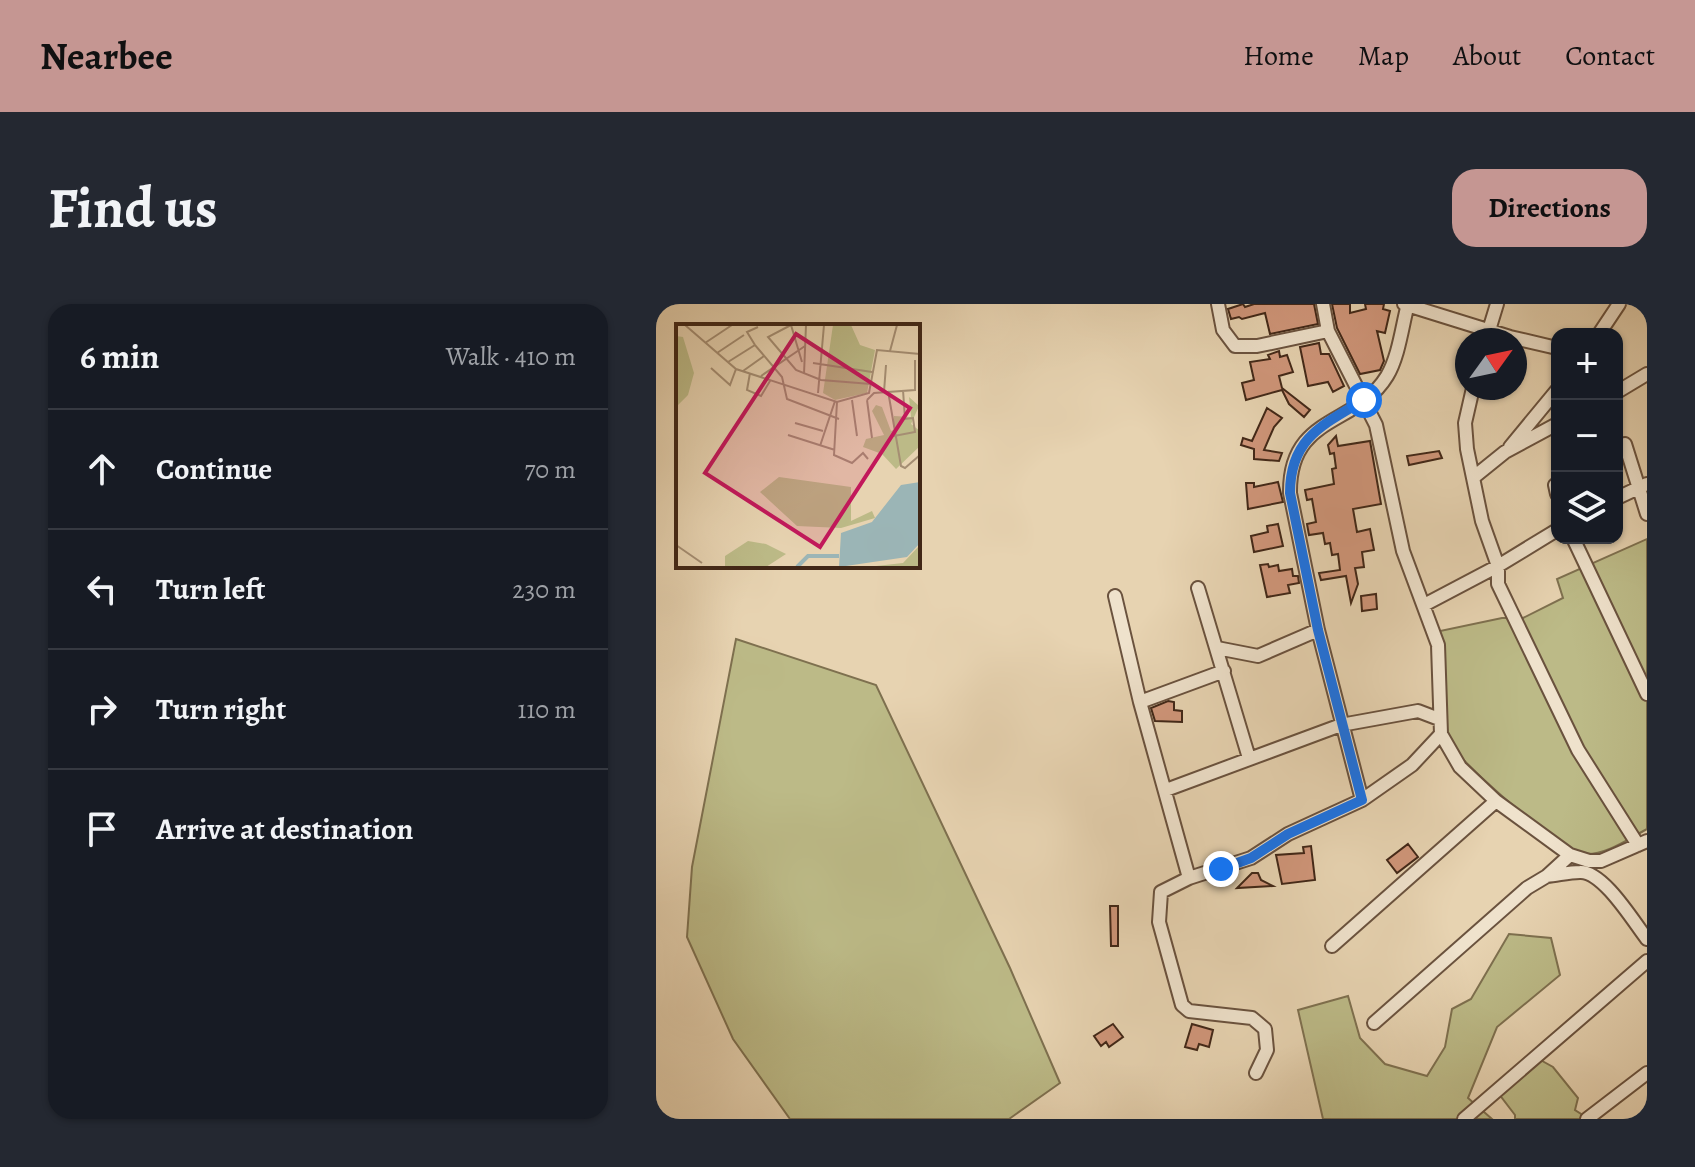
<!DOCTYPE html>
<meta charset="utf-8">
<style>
:root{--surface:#171b24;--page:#242831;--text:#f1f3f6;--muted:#9ea1a6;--line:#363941;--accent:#c59692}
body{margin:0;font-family:Alegreya,serif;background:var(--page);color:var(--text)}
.controls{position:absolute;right:24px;top:24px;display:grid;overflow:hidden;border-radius:16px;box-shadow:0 2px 6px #0004}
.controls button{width:72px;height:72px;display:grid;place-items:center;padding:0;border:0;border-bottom:2px solid var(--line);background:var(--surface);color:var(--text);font:40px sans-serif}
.compass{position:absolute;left:799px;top:24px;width:72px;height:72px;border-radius:50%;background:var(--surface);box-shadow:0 2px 6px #0004;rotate:57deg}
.stop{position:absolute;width:24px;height:24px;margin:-18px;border:6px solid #1a73e8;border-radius:50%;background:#fff}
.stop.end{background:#1a73e8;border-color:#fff;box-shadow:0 2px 8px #0008}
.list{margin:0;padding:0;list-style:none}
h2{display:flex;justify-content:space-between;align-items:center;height:104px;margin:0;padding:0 32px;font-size:34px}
h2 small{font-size:26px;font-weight:400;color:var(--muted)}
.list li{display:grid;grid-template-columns:52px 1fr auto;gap:24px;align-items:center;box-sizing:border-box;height:120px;padding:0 32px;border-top:2px solid var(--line)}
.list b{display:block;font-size:30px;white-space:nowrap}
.list em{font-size:26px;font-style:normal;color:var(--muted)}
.icon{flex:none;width:44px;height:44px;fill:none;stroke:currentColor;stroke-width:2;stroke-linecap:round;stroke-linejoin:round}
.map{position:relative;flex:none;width:991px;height:815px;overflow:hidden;border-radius:24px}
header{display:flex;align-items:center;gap:48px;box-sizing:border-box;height:112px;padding:0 40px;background:var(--accent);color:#111}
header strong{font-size:38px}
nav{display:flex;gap:44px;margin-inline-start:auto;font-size:28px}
.intro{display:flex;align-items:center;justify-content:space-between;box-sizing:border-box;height:192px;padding:0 48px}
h1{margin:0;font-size:56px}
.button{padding:20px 36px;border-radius:24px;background:var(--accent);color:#111;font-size:28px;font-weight:700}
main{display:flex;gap:48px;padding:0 48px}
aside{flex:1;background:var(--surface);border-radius:24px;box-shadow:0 2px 6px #0004}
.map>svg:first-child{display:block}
.green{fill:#bcba87;stroke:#7e704f;stroke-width:2}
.building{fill:#d0967a;stroke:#412717;stroke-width:2}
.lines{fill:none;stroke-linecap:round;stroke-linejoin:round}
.minor-casing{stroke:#6a523e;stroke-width:16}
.minor{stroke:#efe2cc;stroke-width:12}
.route{stroke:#1a73e8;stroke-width:10}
.inset-river{fill:none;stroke:#9bb5b6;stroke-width:4}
.inset-road{fill:none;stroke:#a58e73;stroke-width:2}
.view{fill:#c2185b;fill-opacity:0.15;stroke:#c2185b;stroke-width:4}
.inset-edge{fill:none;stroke:#412717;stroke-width:4}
</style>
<header>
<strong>Nearbee</strong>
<nav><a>Home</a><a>Map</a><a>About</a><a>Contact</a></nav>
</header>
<div class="intro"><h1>Find us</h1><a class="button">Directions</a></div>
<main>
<aside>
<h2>6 min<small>Walk · 410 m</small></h2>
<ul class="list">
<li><svg class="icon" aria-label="ahead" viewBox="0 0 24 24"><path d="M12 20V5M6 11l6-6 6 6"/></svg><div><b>Continue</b></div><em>70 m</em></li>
<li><svg class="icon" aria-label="left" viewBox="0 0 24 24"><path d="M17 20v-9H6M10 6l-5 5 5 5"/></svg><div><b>Turn left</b></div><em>230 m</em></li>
<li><svg class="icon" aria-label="right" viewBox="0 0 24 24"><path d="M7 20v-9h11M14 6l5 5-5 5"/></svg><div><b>Turn right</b></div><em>110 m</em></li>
<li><svg class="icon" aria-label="arrive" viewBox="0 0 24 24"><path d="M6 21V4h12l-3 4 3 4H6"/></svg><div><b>Arrive at destination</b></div></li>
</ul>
</aside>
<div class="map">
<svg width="991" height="815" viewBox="0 0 991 815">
<rect width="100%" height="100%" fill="#e7d3b1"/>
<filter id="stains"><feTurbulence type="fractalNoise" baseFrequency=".0025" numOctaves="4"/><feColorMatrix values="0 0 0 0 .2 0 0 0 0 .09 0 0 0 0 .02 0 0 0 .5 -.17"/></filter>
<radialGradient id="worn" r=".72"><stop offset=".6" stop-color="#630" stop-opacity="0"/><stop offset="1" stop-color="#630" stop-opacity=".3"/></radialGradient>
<path class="green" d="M991,235V525C972,535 950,551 929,550C907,549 804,459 792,437C778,411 784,357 784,327L846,314H867L907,294L901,275Z
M80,335L220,381L354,664L404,779L353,815H134L77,735L31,633L36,563Z
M853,630L895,634L904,671L841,723L812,794L836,815H667L642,706L692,692L704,734L729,760L771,772L789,743L796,705L815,695Z
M879,753L897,763L922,794L919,806L933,815H859V811L843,790Z"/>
<path class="building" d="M587,0L589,3L598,0H658L662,20L614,30L609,9L586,15L583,13L575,15L572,5Z
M676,0H694V9L710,5L709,0H728L727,5L734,7L729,29L721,27L728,57L724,66L704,70L681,24Z
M663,39L665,50H673L688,82L677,88L672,78L652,82L644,43Z
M623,47L624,53L631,51L637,68L623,72L626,84L654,106L648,113L633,100L626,86L590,96L586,79L598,76L594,58L614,55L612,51Z
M611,104L626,114L618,123L608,146L626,149L623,157L598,155V145L585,141L587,134L596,137Z
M680,132L682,142L714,137L725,200L697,205L701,228L714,225L718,246L706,248L708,263L699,264L702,280L695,299L690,272L665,276L663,269L684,266L682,250L676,251L674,239L669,240L667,229L653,231L651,220L660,218L656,195L651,196L649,186L678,180L676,165L680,164L678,149L674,150L672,141Z
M783,147L786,154L753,161L751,152Z
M622,178L627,198L592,205L590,179H598V183Z
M622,220L627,242L598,248L595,232L612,228L611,222Z
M612,260L613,263L622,261L623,267L636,265L637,272H642L643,279L632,281L634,289L611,293L604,261Z
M720,290L721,305L706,307L705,292Z
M512,397L518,398V406L526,407V418L499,417L495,404Z
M752,540L762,553L741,569L731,556Z
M655,542L659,576L626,580L620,551L648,549L647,543Z
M596,569H602L605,576L617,582L581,584Z
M454,602H462V642H455Z
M457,720L467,733L453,743L450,738L445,742L438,732Z
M536,720L557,726L553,743L543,740L541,746L529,743Z"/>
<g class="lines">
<defs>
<path id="minor" d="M562,0L567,26L579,42H601L672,27
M667,0L672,27L720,121L747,247L782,341L785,430L804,463L840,497L914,551L933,557H945L991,537
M748,0L854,33L901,44
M943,30L963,0
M830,36L841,0
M817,84L809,119L811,145L826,217L842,262V280L922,446L982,541
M961,88L991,70
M969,140L991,210
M854,143L901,86
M818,173L849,148L901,120
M899,181L901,190
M961,194L991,180
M917,234L991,390
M542,284L593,454
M459,292L484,398L533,574
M768,301L842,262L901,226
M561,344L602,352L662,326
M484,398L568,367
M510,486L685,421L762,407L783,415
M706,496L662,326L634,189C633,110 700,123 731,72C743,52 746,22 752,0
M891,572C902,571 913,568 924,568C947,567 977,617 991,635
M676,642L840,497
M718,719L871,584L891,572L914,551
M600,769L611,746L609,725L596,714L533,707L526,701L503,618L505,588L533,574L595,554L632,530L706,496L756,461L785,430
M808,815L991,657
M931,815L991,769"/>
</defs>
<use href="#minor" class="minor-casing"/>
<use href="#minor" class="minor"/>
</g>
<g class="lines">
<path class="route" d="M565,565L595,554L632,530L706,496L662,326L634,189C634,135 666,121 708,96"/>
</g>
<g transform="translate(20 20)">
<rect width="244" height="244" fill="#e7d3b1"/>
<path d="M157,1H175L184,21L199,26L191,69L159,76L147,69ZM0,12L7,13L18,49L12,71L0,83ZM233,73L243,82L235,100L244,107V122L220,145L206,130L187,123L190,115L208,111L196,87L200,81L206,83L215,107L223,103H217L218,92L235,93ZM103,153L175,163V197L196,187L199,194L165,204L121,202L84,168ZM72,217L90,220L110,230L90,243H49V232ZM244,221V243H191L227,239Z" fill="#bcba87"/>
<path d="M244,158V219L231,233L163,243L165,209L196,198L225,161Z" fill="#9bb5b6"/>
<path class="inset-river" d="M121,243L132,232H163"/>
<path class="inset-road" d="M9,1L60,45L161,78L193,69L201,26L244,30M115,1L92,13L120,46L145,56L195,60M115,1L126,38M29,19L56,1M79,21L71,8L82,3M214,27L221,1M41,29L68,11M52,38L79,21L106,53L111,75L163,95M137,39L196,48M35,44L54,61L60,45M67,47L88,32M74,49L71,66L85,72L94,57M128,50L130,1M85,52L129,22M212,67L225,142L229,144L244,131M208,68L210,41M142,69L148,1M176,76L181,112M191,76L198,69L239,66V36M191,76L196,114M161,78L158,131L176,139L187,129L192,135M119,99L147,107M112,111L159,126M218,112L239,108L237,94L229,95L227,66M144,122L159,77M0,221L26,239"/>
<path class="view" d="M120,10L234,84L144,223L29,149Z"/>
<rect width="244" height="244" class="inset-edge"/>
</g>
<rect width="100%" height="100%" filter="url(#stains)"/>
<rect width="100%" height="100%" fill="url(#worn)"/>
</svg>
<div class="controls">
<button>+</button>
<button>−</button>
<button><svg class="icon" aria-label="layers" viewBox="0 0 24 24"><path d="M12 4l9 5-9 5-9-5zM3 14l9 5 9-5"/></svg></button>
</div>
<svg class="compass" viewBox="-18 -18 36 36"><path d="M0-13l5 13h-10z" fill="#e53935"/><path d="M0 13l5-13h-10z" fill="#9ea1a6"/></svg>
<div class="stop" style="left:708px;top:96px"></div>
<div class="stop end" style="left:565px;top:565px"></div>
</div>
</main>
